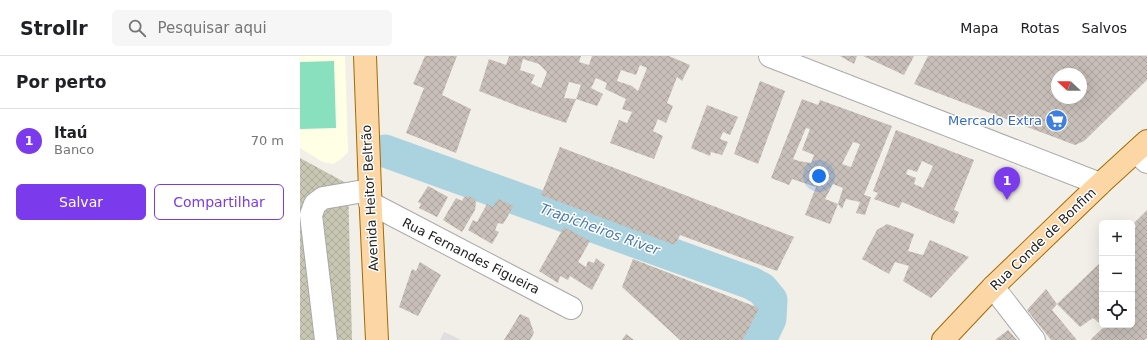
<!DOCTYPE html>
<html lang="pt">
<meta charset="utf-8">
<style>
:root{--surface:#fff;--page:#f6f6f6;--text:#202124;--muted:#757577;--line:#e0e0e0;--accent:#7c3aed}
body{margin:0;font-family:"DejaVu Sans",sans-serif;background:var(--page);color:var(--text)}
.controls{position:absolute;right:12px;bottom:12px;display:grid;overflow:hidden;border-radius:6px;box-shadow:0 4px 16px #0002}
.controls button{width:36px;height:36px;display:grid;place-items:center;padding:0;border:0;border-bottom:1px solid var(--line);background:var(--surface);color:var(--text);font:20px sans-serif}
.compass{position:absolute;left:751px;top:12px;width:36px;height:36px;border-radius:50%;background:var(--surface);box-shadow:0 4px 16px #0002;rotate:292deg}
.you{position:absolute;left:519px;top:120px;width:14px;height:14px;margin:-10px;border:3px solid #fff;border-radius:50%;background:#1a73e8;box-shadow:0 0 0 6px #1a73e833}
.badge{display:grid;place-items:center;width:26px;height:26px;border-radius:50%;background:var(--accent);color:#fff;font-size:13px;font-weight:700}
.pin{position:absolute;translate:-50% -33px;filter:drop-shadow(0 1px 2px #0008)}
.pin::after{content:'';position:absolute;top:21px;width:14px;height:12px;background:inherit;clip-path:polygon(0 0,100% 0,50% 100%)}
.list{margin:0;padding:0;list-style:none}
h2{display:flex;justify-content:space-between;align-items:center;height:52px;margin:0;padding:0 16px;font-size:17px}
h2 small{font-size:13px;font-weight:400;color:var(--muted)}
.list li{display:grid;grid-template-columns:26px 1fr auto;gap:12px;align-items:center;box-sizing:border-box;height:64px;padding:0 16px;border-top:1px solid var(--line)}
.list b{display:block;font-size:15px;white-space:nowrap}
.list p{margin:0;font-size:13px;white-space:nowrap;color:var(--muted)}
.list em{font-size:13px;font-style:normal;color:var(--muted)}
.actions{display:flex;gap:8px;padding:12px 16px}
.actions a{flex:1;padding:9px 0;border:1px solid var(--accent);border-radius:6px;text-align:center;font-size:14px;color:var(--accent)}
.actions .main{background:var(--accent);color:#fff}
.icon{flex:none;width:22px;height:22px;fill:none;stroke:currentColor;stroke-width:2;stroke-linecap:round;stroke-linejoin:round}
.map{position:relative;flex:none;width:847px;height:284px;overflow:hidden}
header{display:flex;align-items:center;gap:24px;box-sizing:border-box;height:56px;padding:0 20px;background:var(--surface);border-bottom:1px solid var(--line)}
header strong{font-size:19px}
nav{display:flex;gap:22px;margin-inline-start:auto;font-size:14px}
.search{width:280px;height:36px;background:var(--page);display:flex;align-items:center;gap:10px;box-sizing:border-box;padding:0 14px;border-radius:6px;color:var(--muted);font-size:15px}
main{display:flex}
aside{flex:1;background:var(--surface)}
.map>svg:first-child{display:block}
.residential{fill:#e0dfdf}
.education{fill:#ffffe5}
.construction{fill:url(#construction-cross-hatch)}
.pitch{fill:#88e0be}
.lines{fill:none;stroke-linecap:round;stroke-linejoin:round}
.river{stroke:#aad3df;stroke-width:33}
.building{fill:url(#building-cross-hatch);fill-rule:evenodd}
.minor-casing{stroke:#a9a9a9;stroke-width:24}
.major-casing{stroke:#a06b00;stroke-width:24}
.minor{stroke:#fff;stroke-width:22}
.major{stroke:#fcd6a4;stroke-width:22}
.labels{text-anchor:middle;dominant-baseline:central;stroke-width:3;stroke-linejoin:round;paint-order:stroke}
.shop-label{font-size:13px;fill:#366cbe;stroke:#fff;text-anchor:end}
.street-label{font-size:13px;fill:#222;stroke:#fff}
.water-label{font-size:14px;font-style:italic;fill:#4a7aab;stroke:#fff}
</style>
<header>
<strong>Strollr</strong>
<div class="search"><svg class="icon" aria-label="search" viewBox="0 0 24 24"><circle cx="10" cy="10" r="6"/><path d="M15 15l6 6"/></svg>Pesquisar aqui</div>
<nav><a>Mapa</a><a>Rotas</a><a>Salvos</a></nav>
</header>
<main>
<aside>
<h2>Por perto<small></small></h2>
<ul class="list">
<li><span class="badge">1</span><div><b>Itaú</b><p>Banco</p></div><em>70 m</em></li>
</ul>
<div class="actions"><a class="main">Salvar</a><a>Compartilhar</a></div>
</aside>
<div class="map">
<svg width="847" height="284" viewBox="0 0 847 284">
<defs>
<pattern id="construction-cross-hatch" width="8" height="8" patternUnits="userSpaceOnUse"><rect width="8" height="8" fill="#c7c7b4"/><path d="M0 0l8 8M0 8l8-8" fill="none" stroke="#abab9a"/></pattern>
<pattern id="building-cross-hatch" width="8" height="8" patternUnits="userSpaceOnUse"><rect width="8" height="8" fill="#c7bfb8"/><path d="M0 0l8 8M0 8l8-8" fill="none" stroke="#aba49e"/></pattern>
</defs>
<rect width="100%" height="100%" fill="#f2efe9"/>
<path class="residential" d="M144,276L151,279L161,284H140Z"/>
<path class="education" d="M0,0H45L48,96L41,103L33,108L23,106L0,92Z"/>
<path class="construction" d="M0,102L48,128L52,284H0Z"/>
<path class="pitch" d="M34,5L36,72L0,73V6Z"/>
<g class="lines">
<path class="river" d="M85,95L451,227L462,233L471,244L470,263L460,284"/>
</g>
<path class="building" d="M125,0H157L142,39L171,53L156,97L106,77L124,32L113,28Z
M209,0H281L279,6L289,9L292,0H369L390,9L382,25L377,21L367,47L373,50L366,67L358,63L353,75L363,80L354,103L310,87L319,64L327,67L332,56L322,53L326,43L305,33L307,27L296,22L291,32L303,38L297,50L276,43L266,67L220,51L179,35L189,3L206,9ZM223,3L239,8L247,16L241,32L231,27L235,19L220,14ZM340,9L347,12L338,35L332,30L317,25L321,14L336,19ZM269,26L281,29L276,43L264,42Z
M540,0H557L554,8Z
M563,0H614L604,19Z
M628,0H847V24L784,85L775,89L614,28ZM757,18H781V42H757Z
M460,25L485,35L458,108L434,98Z
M502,43L518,49L520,44L592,70L564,139L571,141L565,159L556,157L560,146L546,143L542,153L538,148L543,132L533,128L525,143L538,148L530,168L505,159L516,131L492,123L489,129L471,122ZM506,72L510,73L502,94L514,99L511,107L499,105L493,103ZM553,86L560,88L551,111L542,108Z
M407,49L438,61L430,79L423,76L420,83L428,86L422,99L411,96L410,100L391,92Z
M596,74L674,104L654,154L659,156L654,168L602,146L599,152L574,143L578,137L573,135ZM622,105L633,110L623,132L614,128L616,122L606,118L608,113L617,116Z
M260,91L494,181L477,215L380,179L375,189L241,139Z
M128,130L148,141L137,161L119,152L121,148L118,146Z
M169,140L175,143L176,147L175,154L162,176L143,164L156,142L162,145L164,141Z
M198,143L214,150L203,168L198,167L195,174L199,176L192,188L168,174L173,164L177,166L187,148L193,151Z
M847,154V282L844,284H791V283L804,271L793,262L780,271L757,248L802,205V269H832V175L836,171L834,167Z
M587,168L614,178L608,195L623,199L630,184L669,201L631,242L603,225L609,210L595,206L589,218L562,203L577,174Z
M264,171L290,185L278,206L286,211L288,205L294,207L296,202L305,209L292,234L270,220L268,224L260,220L258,227L239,215Z
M333,203L459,252L443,284H380L322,231Z
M120,206L141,219L118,260L99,251L112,213L116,215Z
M746,233L757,248L752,254L777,284H751L727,254Z
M220,258L229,262L234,277L230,284H204Z
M708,274L717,284H695Z
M326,278L334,284H322Z"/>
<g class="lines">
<defs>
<path id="minor" d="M470,0L800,128
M836,96L847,106
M70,147L271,252
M693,231L734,284
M26,284L11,159L15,148L23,142L70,134"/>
<path id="major" d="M65,0L70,134L77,284
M643,284L693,231L800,128L847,85"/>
</defs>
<use href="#minor" class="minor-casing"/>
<use href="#major" class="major-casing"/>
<use href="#minor" class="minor"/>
<use href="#major" class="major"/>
</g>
<defs>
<symbol id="supermarket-disc" viewBox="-11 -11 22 22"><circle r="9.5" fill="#3f7fe0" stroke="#fff"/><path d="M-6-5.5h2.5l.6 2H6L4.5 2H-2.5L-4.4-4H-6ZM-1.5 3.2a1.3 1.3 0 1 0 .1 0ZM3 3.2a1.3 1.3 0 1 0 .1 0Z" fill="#fff"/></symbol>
</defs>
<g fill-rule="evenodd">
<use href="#supermarket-disc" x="744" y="52" width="25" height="25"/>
</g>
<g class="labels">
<g class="shop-label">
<text x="742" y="64">Mercado Extra</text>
</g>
<g class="street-label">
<text transform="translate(70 142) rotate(-93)">Avenida Heitor Beltrão</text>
<text transform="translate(743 183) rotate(-44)">Rua Conde de Bonfim</text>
<text transform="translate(171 200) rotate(27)">Rua Fernandes Figueira</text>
</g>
<g class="water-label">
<text transform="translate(300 173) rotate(20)">Trapicheiros River</text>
</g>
</g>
</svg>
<div class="controls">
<button>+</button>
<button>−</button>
<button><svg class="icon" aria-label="locate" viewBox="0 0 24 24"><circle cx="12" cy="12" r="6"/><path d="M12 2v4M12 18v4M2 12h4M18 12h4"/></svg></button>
</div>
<svg class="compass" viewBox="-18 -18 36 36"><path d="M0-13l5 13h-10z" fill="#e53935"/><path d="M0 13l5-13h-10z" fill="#757577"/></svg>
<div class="you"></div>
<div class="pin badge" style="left:707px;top:144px">1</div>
</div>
</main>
